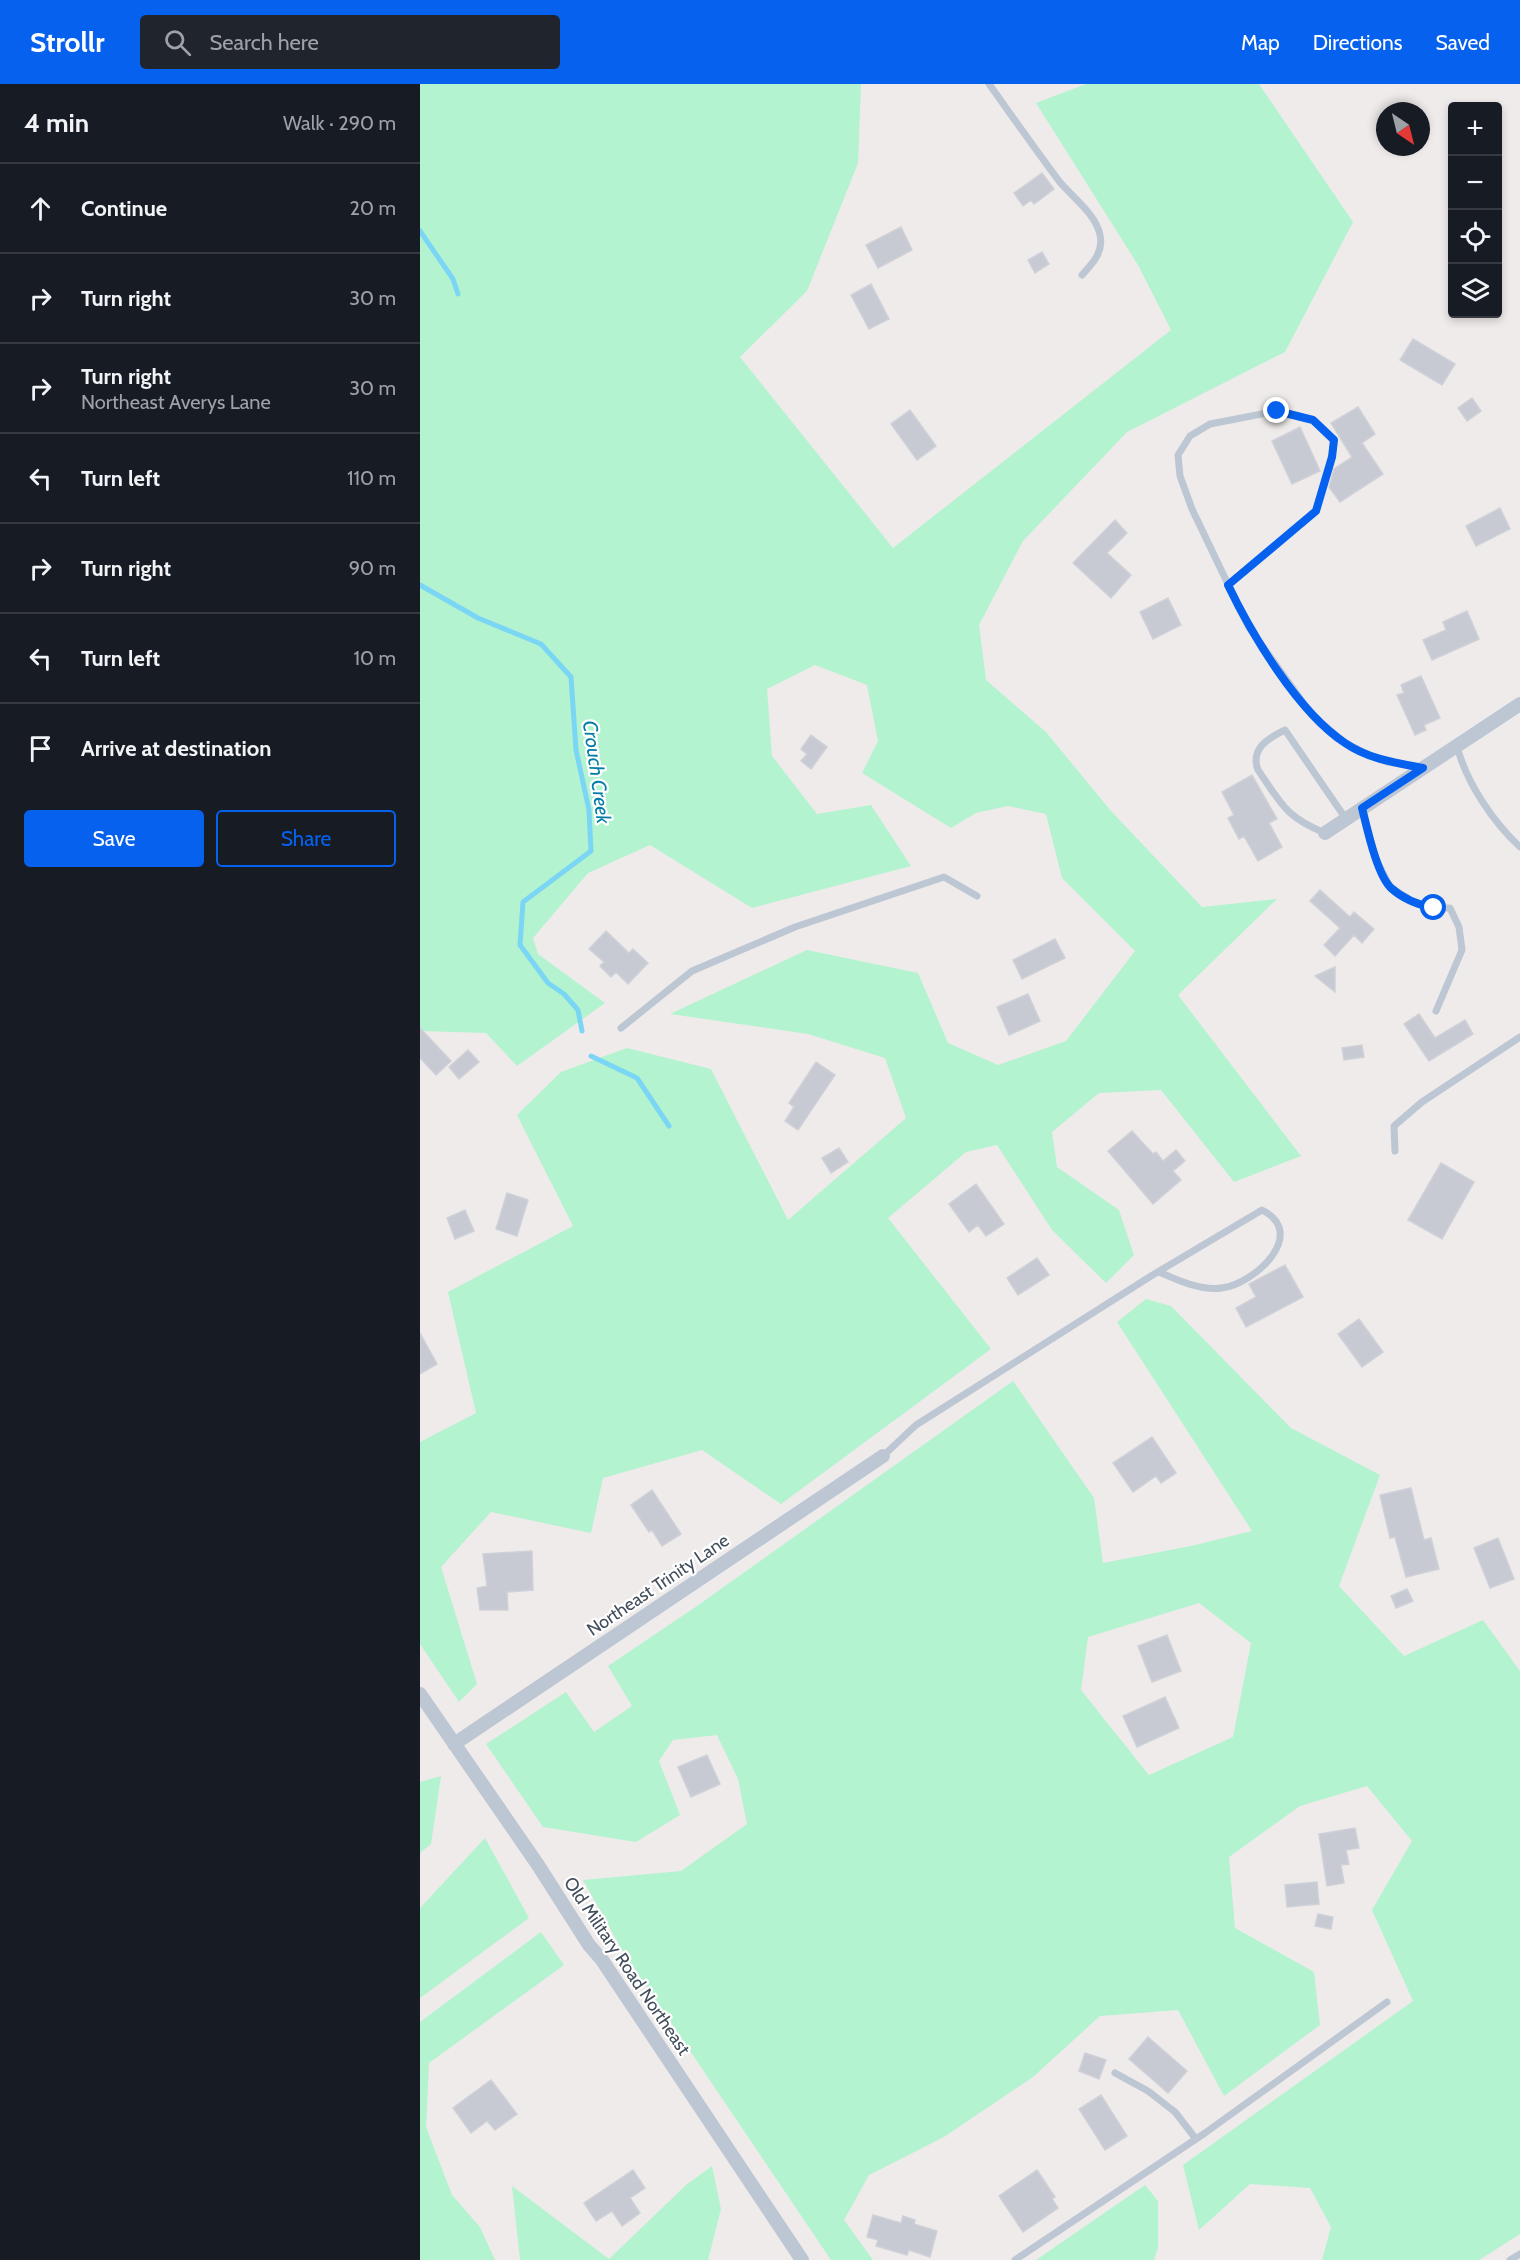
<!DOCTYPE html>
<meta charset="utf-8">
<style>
:root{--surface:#171b24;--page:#20242c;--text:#f1f3f6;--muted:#9ea1a6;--line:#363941;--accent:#0661ee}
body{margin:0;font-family:Cabin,sans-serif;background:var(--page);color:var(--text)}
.controls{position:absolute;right:18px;top:18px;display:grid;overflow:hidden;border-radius:6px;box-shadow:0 3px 9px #0003}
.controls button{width:54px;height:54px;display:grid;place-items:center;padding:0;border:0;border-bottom:2px solid var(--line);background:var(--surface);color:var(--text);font:30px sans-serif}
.compass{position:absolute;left:956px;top:18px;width:54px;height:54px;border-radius:50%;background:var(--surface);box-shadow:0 3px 9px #0003;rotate:145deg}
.stop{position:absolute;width:18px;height:18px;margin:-14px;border:4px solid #0661ee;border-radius:50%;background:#fff}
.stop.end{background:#0661ee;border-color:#fff;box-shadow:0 2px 6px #0008}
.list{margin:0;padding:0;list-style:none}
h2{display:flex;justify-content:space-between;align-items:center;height:78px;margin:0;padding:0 24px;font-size:26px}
h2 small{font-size:20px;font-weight:400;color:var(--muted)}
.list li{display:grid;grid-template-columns:39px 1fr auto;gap:18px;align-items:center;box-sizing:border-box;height:90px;padding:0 24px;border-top:2px solid var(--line)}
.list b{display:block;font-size:22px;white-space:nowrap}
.list p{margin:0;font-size:20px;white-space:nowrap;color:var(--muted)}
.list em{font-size:20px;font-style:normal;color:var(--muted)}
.actions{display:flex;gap:12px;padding:18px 24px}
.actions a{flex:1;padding:14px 0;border:2px solid var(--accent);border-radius:6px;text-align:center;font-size:21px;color:var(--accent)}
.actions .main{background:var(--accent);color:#fff}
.icon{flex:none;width:33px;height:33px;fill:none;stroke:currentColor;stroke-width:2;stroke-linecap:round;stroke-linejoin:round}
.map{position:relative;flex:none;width:1100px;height:2176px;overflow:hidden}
header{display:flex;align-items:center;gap:36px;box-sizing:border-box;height:84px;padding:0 30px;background:var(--accent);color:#fff}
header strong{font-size:28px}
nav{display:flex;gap:33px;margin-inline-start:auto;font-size:21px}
.search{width:420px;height:54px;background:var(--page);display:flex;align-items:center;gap:15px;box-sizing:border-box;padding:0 21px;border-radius:6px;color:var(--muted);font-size:22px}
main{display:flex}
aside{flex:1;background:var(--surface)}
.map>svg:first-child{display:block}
.green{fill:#b3f3cf;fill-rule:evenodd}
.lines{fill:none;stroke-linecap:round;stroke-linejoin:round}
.stream{stroke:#7bd6f5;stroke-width:5}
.building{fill:#c7cad2;stroke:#cfd1d8;stroke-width:1.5}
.service{stroke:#bdc7d3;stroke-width:7}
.minor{stroke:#bdc7d3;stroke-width:14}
.route{stroke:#0661ee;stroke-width:8}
.labels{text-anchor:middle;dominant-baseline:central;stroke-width:4.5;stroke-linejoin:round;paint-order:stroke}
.street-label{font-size:18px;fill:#424e5b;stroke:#fff}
.water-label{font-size:20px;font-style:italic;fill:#017da8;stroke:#fff}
</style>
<header>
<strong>Strollr</strong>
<div class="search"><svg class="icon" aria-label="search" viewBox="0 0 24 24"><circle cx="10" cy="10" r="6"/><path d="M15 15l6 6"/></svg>Search here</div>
<nav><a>Map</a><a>Directions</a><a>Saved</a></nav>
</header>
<main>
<aside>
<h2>4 min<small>Walk · 290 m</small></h2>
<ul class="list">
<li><svg class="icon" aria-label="ahead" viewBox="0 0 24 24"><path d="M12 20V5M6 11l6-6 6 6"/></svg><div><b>Continue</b></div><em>20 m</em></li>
<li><svg class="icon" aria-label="right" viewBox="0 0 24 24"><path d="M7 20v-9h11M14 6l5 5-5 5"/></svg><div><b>Turn right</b></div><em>30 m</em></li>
<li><svg class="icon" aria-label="right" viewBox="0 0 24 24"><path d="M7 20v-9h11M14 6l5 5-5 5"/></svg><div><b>Turn right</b><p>Northeast Averys Lane</p></div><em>30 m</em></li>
<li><svg class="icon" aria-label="left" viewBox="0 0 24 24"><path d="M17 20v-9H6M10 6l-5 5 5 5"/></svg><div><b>Turn left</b></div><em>110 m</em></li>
<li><svg class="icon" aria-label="right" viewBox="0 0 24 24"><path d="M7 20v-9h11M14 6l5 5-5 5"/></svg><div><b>Turn right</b></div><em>90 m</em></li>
<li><svg class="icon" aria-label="left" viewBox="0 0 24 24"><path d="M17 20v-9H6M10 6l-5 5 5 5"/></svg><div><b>Turn left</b></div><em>10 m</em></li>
<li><svg class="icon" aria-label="arrive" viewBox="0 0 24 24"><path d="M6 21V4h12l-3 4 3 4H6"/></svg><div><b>Arrive at destination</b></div></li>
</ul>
<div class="actions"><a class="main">Save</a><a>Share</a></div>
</aside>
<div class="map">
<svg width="1100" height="2176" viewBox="0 0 1100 2176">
<rect width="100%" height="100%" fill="#efebeb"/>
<path class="green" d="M0,0H441L438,79L387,207L320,273L473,464L751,246L718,181L616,19L666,0H839L933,138L865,268L707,348L603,457L559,541L566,596L626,648L691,727L782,823L857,815L758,911L881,1072L814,1098L741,1006L679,1009L632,1048L637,1083L699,1126L714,1171L686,1199L632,1146L577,1061L546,1068L468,1134L571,1265L361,1420L282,1366L183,1394L171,1449L71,1428L21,1483L57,1600L39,1618L0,1560V1358L56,1329L28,1208L153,1142L97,1031L141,988L207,964L291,985L368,1136L486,1034L465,974L388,950L250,930L387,866L498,889L528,959L578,981L646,957L715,867L642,794L626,730L588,722L556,729L531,744L442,689L458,657L447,601L395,581L347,605L352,672L397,730L451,721L491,782L332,824L230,761L168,789L113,854L118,870L185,919L97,982L66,949L0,947Z
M726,1215L751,1222L871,1344L960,1391L919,1502L984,1572L1063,1536L1100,1587V2150L1059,2176H902L911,2143L890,2104L830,2100L779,2146L763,2081L993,1917L952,1826L992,1757L947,1702L880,1722L809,1773L815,1844L894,1888L900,1941L804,2012L758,1926L680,1932L613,1993L524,2053L449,2091L424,2136L453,2176H411L202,1866L163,1796L261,1787L327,1740L318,1695L297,1651L253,1656L239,1677L260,1731L216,1758L123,1743L66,1660L146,1608L174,1648L212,1622L188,1582L277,1522L593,1297L674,1414L683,1479L771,1462L832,1447L697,1238ZM779,1519L831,1559L813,1653L729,1691L661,1606L668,1553Z
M21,1692L11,1760L0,1769V1698Z
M65,1754L109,1834L0,1914V1824Z
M121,1848L144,1881L9,1979L6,2043L32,2111L60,2143L75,2176H0V1938Z
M292,2082L301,2125L288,2176H100L92,2102L189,2175L266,2101Z
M725,2101L738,2117V2164L734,2176H616Z"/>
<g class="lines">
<path class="stream" d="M0,147L33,195L38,210
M0,501L58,534L121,560L151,593L156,666L169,726L171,767L103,818L100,861L128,899L144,910L158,926L162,947
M171,972L217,994L249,1042"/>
</g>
<path class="building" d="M622,89L634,105L614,120L611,116L603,122L594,109Z
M481,143L492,166L458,184L446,161Z
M622,168L629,180L615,189L608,176Z
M451,200L469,235L449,245L431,211Z
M993,255L1035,280L1022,301L980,276Z
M1052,314L1061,327L1047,337L1038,324Z
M938,323L955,350L942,359L963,390L920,418L909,403L914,385L932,373L911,339Z
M490,326L516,362L497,376L471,340Z
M880,343L900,387L872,400L852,357Z
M1080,424L1090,445L1056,462L1046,442Z
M695,436L707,449L687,469L711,491L691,514L653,479Z
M748,514L761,541L733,555L720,528Z
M1047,527L1059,555L1012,576L1003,556L1026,546L1023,538Z
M1001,592L1020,634L1004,641L1006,646L995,651L977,611L984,609L981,601Z
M391,651L407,663L391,685L381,677L387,670L381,665Z
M832,691L857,735L849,739L862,763L838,777L824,752L819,755L808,734L814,731L802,708Z
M900,806L930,833L934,828L954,845L942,859L934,851L915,872L904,861L920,844L890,817Z
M186,847L209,869L213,865L228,879L208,900L196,888L191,893L180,882L184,878L169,865Z
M635,855L645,874L602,895L593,876Z
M915,883V908L895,892Z
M608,910L620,937L589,951L577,923Z
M999,930L1015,954L1045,936L1053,950L1009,977L984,940Z
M0,944L31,977L16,991L0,974Z
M942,961L944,973L924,976L922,964Z
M48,966L59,978L39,995L29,983Z
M396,978L415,991L378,1046L365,1037L374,1023L369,1019Z
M712,1047L733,1070L736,1068L743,1077L756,1066L765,1077L753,1087L761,1096L733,1120L688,1067Z
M419,1064L428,1078L411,1089L402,1074Z
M1021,1079L1054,1098L1022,1155L988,1136Z
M556,1100L584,1140L566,1152L558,1141L549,1148L529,1120Z
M87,1109L108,1116L97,1152L76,1145Z
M45,1126L54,1147L35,1155L27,1134Z
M617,1174L629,1191L598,1211L587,1194Z
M865,1181L883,1213L826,1243L816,1224L836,1213L829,1200Z
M939,1235L963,1268L942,1283L918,1250Z
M0,1249L17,1280L0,1290Z
M732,1353L756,1389L741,1399L736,1392L713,1408L693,1379Z
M991,1404L1004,1456L1011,1454L1019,1485L986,1493L975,1453L970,1454L960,1411Z
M232,1406L261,1450L242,1462L232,1446L229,1448L211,1421Z
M1078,1454L1094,1495L1070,1504L1054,1464Z
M112,1467L113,1506L87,1508L88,1526H60L57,1504L67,1502L63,1470Z
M987,1505L993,1517L976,1524L971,1512Z
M747,1551L761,1587L732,1598L718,1562Z
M745,1613L759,1644L717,1663L703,1632Z
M287,1671L300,1700L271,1713L258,1683Z
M935,1744L939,1764L926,1766L929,1780L921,1781L924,1799L907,1802L899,1750Z
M897,1798L899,1820L867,1823L865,1801Z
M898,1830L913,1833L911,1845L895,1842Z
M728,1953L767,1987L748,2009L709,1975Z
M665,1969L686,1976L679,1995L659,1987Z
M71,1996L97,2030L75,2046L67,2037L51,2049L33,2024Z
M681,2011L707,2052L685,2066L659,2025Z
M213,2086L225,2104L210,2114L220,2129L202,2142L192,2127L176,2137L164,2119Z
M617,2086L635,2113L632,2115L638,2124L603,2148L579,2112Z
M453,2131L481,2139L483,2132L495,2136L494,2140L517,2147L510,2173L489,2166L487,2171L456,2162L458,2156L447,2153Z"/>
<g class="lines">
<path class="service" d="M569,0C592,32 615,65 639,97C652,113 676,130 680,151C684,168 672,180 662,191
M808,501L896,427L912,373L914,356L893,336L857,327L790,340L770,352L758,371L760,392L772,425L828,542L892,631L925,659L945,669L967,678L1003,683
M1037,662C1046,698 1073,738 1100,763
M942,724L955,773L970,803L997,820L1015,824H1030L1039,843L1042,866L1016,927
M905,749C865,733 861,719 838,686C830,665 848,654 865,646L926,735
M201,944L272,887L375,843L524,793L557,812
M975,1067L974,1042L1002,1018L1100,953
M463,1372L496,1341L731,1192L842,1126C889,1150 834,1200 802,1204C781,1207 757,1196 739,1188
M695,1989L728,2007L755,2028L776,2055
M595,2176L785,2049L967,1918
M1090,2176L1100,2170"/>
<path class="minor" d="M905,749L1100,620
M0,1610L118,1781L169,1861L182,1876L382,2176
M34,1660L463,1372"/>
</g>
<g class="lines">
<path class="route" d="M857,327L893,336L914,356L912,373L896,427L808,501C832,551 878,628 925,659C948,675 976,679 1003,684L942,724C947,744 957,791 971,804C983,815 999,821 1014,824"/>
</g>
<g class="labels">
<g class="street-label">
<text transform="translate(238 1501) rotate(-34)">Northeast Trinity Lane</text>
<text transform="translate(207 1882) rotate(56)">Old Military Road Northeast</text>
</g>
<g class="water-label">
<text transform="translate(177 688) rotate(82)">Crouch Creek</text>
</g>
</g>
</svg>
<div class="controls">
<button>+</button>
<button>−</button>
<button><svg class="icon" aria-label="locate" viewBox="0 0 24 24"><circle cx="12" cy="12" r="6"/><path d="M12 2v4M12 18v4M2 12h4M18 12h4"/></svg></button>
<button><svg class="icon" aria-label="layers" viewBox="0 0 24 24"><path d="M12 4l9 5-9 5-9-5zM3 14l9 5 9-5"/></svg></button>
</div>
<svg class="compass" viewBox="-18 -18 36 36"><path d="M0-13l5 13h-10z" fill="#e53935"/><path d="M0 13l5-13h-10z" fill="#9ea1a6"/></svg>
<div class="stop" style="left:1014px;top:824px"></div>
<div class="stop end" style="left:857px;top:327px"></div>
</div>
</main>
